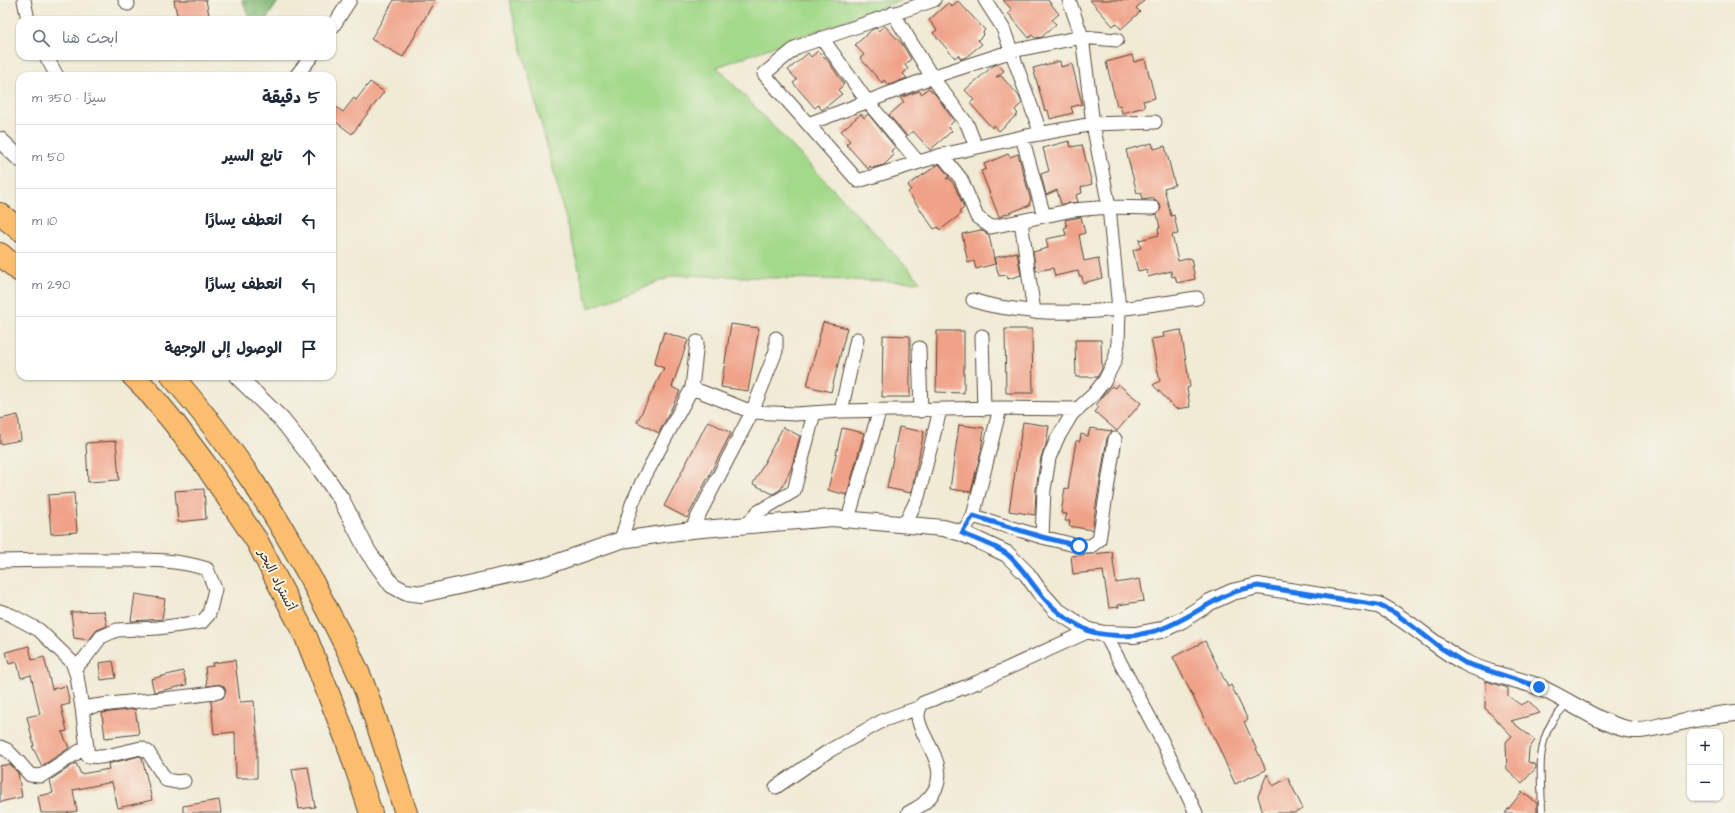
<!DOCTYPE html>
<html lang="ar">
<meta charset="utf-8">
<style>
:root{--surface:#fff;--page:#f6f6f7;--text:#1f2937;--muted:#747a83;--line:#e0e1e3}
body{margin:0;font-family:"Architects Daughter","Playpen Sans Arabic",sans-serif;background:var(--page);color:var(--text);direction:rtl}
.controls{position:absolute;right:12px;bottom:12px;display:grid;overflow:hidden;border-radius:8px;box-shadow:0 1px 3px #0004}
.controls button{width:36px;height:36px;display:grid;place-items:center;padding:0;border:0;border-bottom:1px solid var(--line);background:var(--surface);color:var(--text);font:20px sans-serif}
.stop{position:absolute;width:12px;height:12px;margin:-9px;border:3px solid #1a73e8;border-radius:50%;background:#fff}
.stop.end{background:#1a73e8;border-color:#fff;box-shadow:0 1px 4px #0008}
.list{margin:0;padding:0;list-style:none}
h2{display:flex;justify-content:space-between;align-items:center;height:52px;margin:0;padding:0 16px;font-size:17px}
h2 small{font-size:13px;font-weight:400;color:var(--muted)}
.list li{display:grid;grid-template-columns:26px 1fr auto;gap:12px;align-items:center;box-sizing:border-box;height:64px;padding:0 16px;border-top:1px solid var(--line)}
.list b{display:block;font-size:15px;white-space:nowrap}
.list em{font-size:13px;font-style:normal;color:var(--muted)}
.icon{flex:none;width:22px;height:22px;fill:none;stroke:currentColor;stroke-width:2;stroke-linecap:round;stroke-linejoin:round}
.map{position:relative;flex:none;width:1735px;height:813px;overflow:hidden;direction:ltr}
.search{position:absolute;background:var(--surface);box-shadow:0 1px 3px #0004;left:16px;top:16px;width:320px;height:44px;display:flex;align-items:center;gap:10px;box-sizing:border-box;padding:0 14px;border-radius:12px;color:var(--muted);font-size:15px}
.panel{position:absolute;background:var(--surface);box-shadow:0 1px 3px #0004;left:16px;top:72px;width:320px;height:308px;border-radius:12px;direction:rtl}
.map>svg:first-child{display:block}
.grass{fill:#a3d98a;stroke:#6f8254}
.forest{fill:url(#forest-crowns);stroke:#5e724a}
.building{fill:#f0a288}
.lines{fill:none;stroke-linecap:round;stroke-linejoin:round}
.service-casing{stroke:#564739;stroke-width:8}
.minor-casing{stroke:#564739;stroke-width:15}
.tertiary-casing{stroke:#564739;stroke-width:18}
.motorway-casing{stroke:#564739;stroke-width:24}
.service{stroke:#fff;stroke-width:6}
.minor{stroke:#fff;stroke-width:13}
.tertiary{stroke:#fff;stroke-width:16}
.motorway{stroke:#fbbe6e;stroke-width:22}
.route{stroke:#1a73e8;stroke-width:5}
.labels{text-anchor:middle;dominant-baseline:central;stroke-width:4;stroke-linejoin:round;paint-order:stroke}
.street-label{font-size:13px;fill:#3b2a1e;stroke:#f7f3e8}
</style>
<div class="map">
<svg width="1735" height="813" viewBox="0 0 1735 813">
<defs>
<pattern id="forest-crowns" width="20" height="18" patternUnits="userSpaceOnUse"><rect width="20" height="18" fill="#82b976"/><path d="M2 6a3 3 0 1 1 6 0M12 15a3 3 0 1 1 6 0" fill="none" stroke="#6c9760"/></pattern>
</defs>
<rect width="100%" height="100%" fill="#f7f3e8"/>
<filter id="ink" filterUnits="userSpaceOnUse"><feTurbulence type="fractalNoise" baseFrequency=".025" numOctaves="2"/><feDisplacementMap in="SourceGraphic" scale="8" xChannelSelector="R" yChannelSelector="G"/><feConvolveMatrix kernelMatrix="1 2 1 2 8 2 1 2 1" color-interpolation-filters="sRGB"/></filter>
<filter id="wash" filterUnits="userSpaceOnUse"><feTurbulence type="fractalNoise" baseFrequency=".012" numOctaves="4" result="noise"/><feDisplacementMap in="SourceGraphic" scale="16" xChannelSelector="R" yChannelSelector="G"/><feGaussianBlur stdDeviation="0.9" result="paint"/><feColorMatrix in="noise" values="0 0 0 0 0 0 0 0 0 0 0 0 0 0 0 0 0 1.4 0 .05"/><feComposite in="paint" operator="in"/></filter>
<g filter="url(#wash)">
<rect width="100%" height="100%" fill="#f0ebd5"/>
<path class="grass" d="M509,0H902L717,67L921,282L676,275L589,308Z"/>
<path class="forest" d="M242,0H279L266,20H250Z"/>
<g id="blocks">
<path class="building" d="M174,0H206L210,20H178Z
M394,0H435L403,57L371,39Z
M1003,0H1048L1059,14L1052,20L1056,24L1042,37L1035,38L1032,35L1029,38L1008,13L1012,10Z
M1090,0H1145L1136,8L1140,12L1121,29L1116,23L1113,26Z
M958,1L985,30L983,32L984,34L978,40L982,44L966,57L961,59L958,55L955,58L933,33L937,30L929,20L948,3L952,6Z
M885,26L902,44L911,59L905,65L908,69L903,74L907,78L889,85L884,80L882,83L860,58L864,55L855,45L873,29L876,28L878,31Z
M818,51L828,61L844,84L838,90L842,94L822,110L818,105L815,108L793,83L797,80L788,70L808,53L811,57Z
M1132,55L1134,62L1145,59L1155,98L1143,101L1145,107L1122,113L1120,105L1117,106L1106,62Z
M1060,61L1061,67L1072,64L1082,104L1071,107L1073,113L1050,119L1048,110L1045,111L1033,68Z
M998,64L1004,71L996,77L1001,76L1019,96L1022,103L1015,110L1018,114L999,131L994,125L992,128L970,103L974,100L965,90L993,66Z
M370,82L384,92L352,134L332,119V104L343,112L354,98L356,100Z
M928,88L936,95L954,121L948,127L952,131L930,150L913,131L907,136L889,115L904,102L900,98L919,91L922,94Z
M861,114L864,118L868,114L895,147L891,151L894,155L884,165L872,168L870,166L868,169L846,144L850,141L841,131Z
M1069,141L1071,147L1082,145L1092,184L1081,187L1082,193L1076,195L1078,202L1061,204L1057,190L1046,195L1041,174L1049,171L1043,148Z
M1152,143L1154,149L1165,146L1175,185L1164,188L1171,216L1174,215L1178,234L1172,235L1178,261L1191,258L1195,279L1177,283L1175,276L1172,277L1171,271L1148,277L1147,269L1138,271L1133,250L1141,248L1139,240L1159,235L1158,228H1160L1157,214L1161,208L1160,204L1154,200V198L1142,200L1141,192L1137,193L1126,150Z
M1008,154L1010,157L1018,154L1031,201L1029,202L1030,205L999,217L981,171L986,169L984,164Z
M939,164L949,176L946,179L949,178L955,186L964,208L959,212L961,214L940,230L938,227L934,229L908,192L911,190L908,185Z
M1081,217L1085,233L1079,235L1084,261L1098,258L1102,278L1083,283L1082,276H1079L1078,271L1055,276L1053,268L1036,271L1033,252L1048,248L1046,239L1066,235L1064,228L1067,227L1065,220Z
M981,230L989,235L995,264L976,269L974,261L968,263L962,234Z
M1017,252L1021,275L1008,279L1007,275L999,276L994,258Z
M823,322L847,328L831,392L807,386Z
M731,324L759,328L748,391L721,387Z
M1005,329H1032L1033,393H1006Z
M1181,330L1190,387L1187,388L1190,407L1176,409L1153,385L1160,381L1151,339L1164,337L1163,333Z
M937,331H964V393L936,392Z
M664,332L688,340L672,387L680,391L659,433L637,422L664,368L654,364Z
M883,335L910,336V397H882Z
M1075,340H1101L1102,369L1097,377H1076Z
M1118,384L1141,403L1117,431L1095,412L1099,407L1096,405L1112,386L1115,388Z
M18,415L21,440L0,444V419Z
M708,421L731,433L687,518L664,506Z
M1023,422L1049,426L1046,445L1041,457L1036,489L1035,515L1009,511Z
M959,425L984,428L981,451L971,492L950,489Z
M783,427L800,436L791,469L781,489L773,494L753,484Z
M899,427L924,432L911,493L887,488Z
M842,428L864,433L847,495L828,490Z
M1090,428L1112,431L1107,438L1092,530L1069,526L1070,521H1065L1067,514L1061,513L1065,488L1068,489L1076,441H1080L1081,434L1088,436Z
M116,441L119,480L88,482L86,443Z
M204,489L206,519L178,522L175,491Z
M74,493L77,532L51,534L48,495Z
M1112,552L1116,583L1140,579L1144,601L1118,605L1119,607L1109,608L1103,571L1073,574L1071,556Z
M135,594L165,599L162,619L131,621Z
M104,611L107,626L97,630L89,640L74,638L71,612Z
M1205,641L1228,687L1231,685L1248,720L1244,722L1266,770L1235,784L1219,748L1173,657Z
M29,646L32,660L44,657L52,689L66,686L70,704L61,706L67,731L62,732L69,748L42,766L32,746H34L27,717L40,714L31,675L21,678L17,662L9,664L6,652Z
M235,660L240,702L254,701L257,734V778H236L235,732L214,734L211,701L223,698L226,691L224,687L220,684L207,686L205,667L213,666L212,663Z
M113,661L116,678L101,680L99,663Z
M183,671L187,685L154,692L151,679Z
M1486,681L1508,688V696L1521,705L1529,701L1540,713L1511,721L1535,740L1529,749L1528,762L1536,765V768L1522,783L1507,769L1506,742L1512,736L1485,708Z
M135,709L139,734L105,738L102,713Z
M140,756L142,758L152,800L118,808L112,782L73,790L77,811L66,813H41L38,796L53,793L50,780L76,763L81,774L109,769L108,764Z
M10,764L18,773L22,797L0,802V766Z
M308,767L315,807L299,809L292,769Z
M1267,774L1273,786L1288,778L1303,809L1294,813H1263L1258,796Z
M1522,792L1537,803V813H1505Z
M219,800L221,813H183V806Z"/>
</g>
</g>
<g filter="url(#ink)">
<use href="#blocks" fill-opacity="0" stroke="#564739" stroke-width="1"/>
<g class="lines">
<defs>
<path id="service" d="M1542,813C1542,783 1535,749 1552,722C1556,715 1563,709 1568,703"/>
<path id="minor" d="M24,0L28,20
M125,0L128,4
M934,0L797,47L764,74L858,181L942,155L1022,137L1093,124L1155,122
M985,0L1003,28L1041,134
M893,13L932,77L967,124L976,147
M332,28L350,0
M822,38L867,101L918,162
M46,56L57,76
M296,76L312,56
M808,124L932,77L1012,51L1082,37L1117,40
M1022,137L1044,216
M942,155L961,179L977,217L991,227L1073,210L1109,207L1153,208
M1021,221L1034,312
M973,300C987,306 1000,307 1014,309C1076,318 1136,307 1197,298
M982,336L984,409
M776,338V351L752,412L795,414L841,411L1000,408L1078,409
M919,348L921,411
M841,411L857,339
M973,516L1042,537L1044,490L1049,458L1057,439L1072,414L1094,394L1105,380L1115,360L1118,343L1119,309L1109,207L1093,124L1082,37L1069,0
M848,519L879,412
M905,524L918,497L940,410
M746,526L758,512L794,491L814,413
M691,530L752,412L692,388
M962,533L973,516L1000,408
M1042,537L1079,546H1091L1099,540L1115,439
M621,540L632,504L644,478L692,388L697,342
M0,561C39,560 77,559 116,560C149,560 175,559 207,569L215,589L209,614L202,622L158,628L117,630L101,637L85,658L75,668
M0,611L11,615L39,630L72,662L77,676L82,708L88,756L102,757L141,748L148,752L166,780L177,782L184,781
M1105,634L1161,739L1196,813
M82,708C127,700 173,700 218,692
M0,747L7,750L17,760L30,775L41,776L86,747
M776,787L827,752L884,720L918,708
M908,813C913,810 919,807 924,803C967,766 900,728 923,703L978,682L1089,631"/>
<path id="tertiary" d="M0,140L20,159
M237,376L282,420L316,463L341,499L368,552L392,585L405,592L422,594L544,567L621,540L691,530L832,518L943,528L962,533L1007,554L1027,574L1039,591L1056,610L1089,631L1105,634L1135,635L1161,630L1182,620L1210,602L1232,592L1258,586L1378,605C1410,620 1433,646 1464,662C1485,674 1516,678 1539,687C1567,699 1604,727 1633,730C1646,731 1659,726 1672,724C1693,719 1714,715 1735,713"/>
<path id="motorway" d="M0,214L20,230
M0,254L20,271
M133,376L147,390L175,424L205,464L257,541L306,637L347,741L371,813
M172,376C234,448 280,518 323,602C337,629 352,656 363,684C379,726 392,770 406,813"/>
</defs>
<use href="#service" class="service-casing"/>
<use href="#minor" class="minor-casing"/>
<use href="#tertiary" class="tertiary-casing"/>
<use href="#motorway" class="motorway-casing"/>
<use href="#service" class="service"/>
<use href="#minor" class="minor"/>
<use href="#tertiary" class="tertiary"/>
<use href="#motorway" class="motorway"/>
</g>
</g>
<g class="lines" filter="url(#ink)">
<path class="route" d="M1079,546L1042,537L973,516L962,533C974,539 999,547 1008,555C1027,571 1037,595 1056,610C1063,617 1081,627 1089,631C1100,635 1127,637 1138,635C1145,633 1154,632 1161,629C1197,616 1217,592 1258,586L1378,605L1395,613L1441,648L1465,663L1539,687"/>
</g>
<g class="labels">
<g class="street-label">
<text transform="translate(277 580) rotate(63)">أتستراد البحر</text>
</g>
</g>
</svg>
<div class="controls">
<button>+</button>
<button>−</button>
</div>
<div class="stop" style="left:1079px;top:546px"></div>
<div class="stop end" style="left:1539px;top:687px"></div>
<div class="search"><svg class="icon" aria-label="search" viewBox="0 0 24 24"><circle cx="10" cy="10" r="6"/><path d="M15 15l6 6"/></svg>ابحث هنا</div>
<section class="panel">
<h2>5 دقيقة<small>سيرًا · 350 m</small></h2>
<ul class="list">
<li><svg class="icon" aria-label="ahead" viewBox="0 0 24 24"><path d="M12 20V5M6 11l6-6 6 6"/></svg><div><b>تابع السير</b></div><em>50 m</em></li>
<li><svg class="icon" aria-label="left" viewBox="0 0 24 24"><path d="M17 20v-9H6M10 6l-5 5 5 5"/></svg><div><b>انعطف يسارًا</b></div><em>10 m</em></li>
<li><svg class="icon" aria-label="left" viewBox="0 0 24 24"><path d="M17 20v-9H6M10 6l-5 5 5 5"/></svg><div><b>انعطف يسارًا</b></div><em>290 m</em></li>
<li><svg class="icon" aria-label="arrive" viewBox="0 0 24 24"><path d="M6 21V4h12l-3 4 3 4H6"/></svg><div><b>الوصول إلى الوجهة</b></div></li>
</ul>
</section>
</div>
